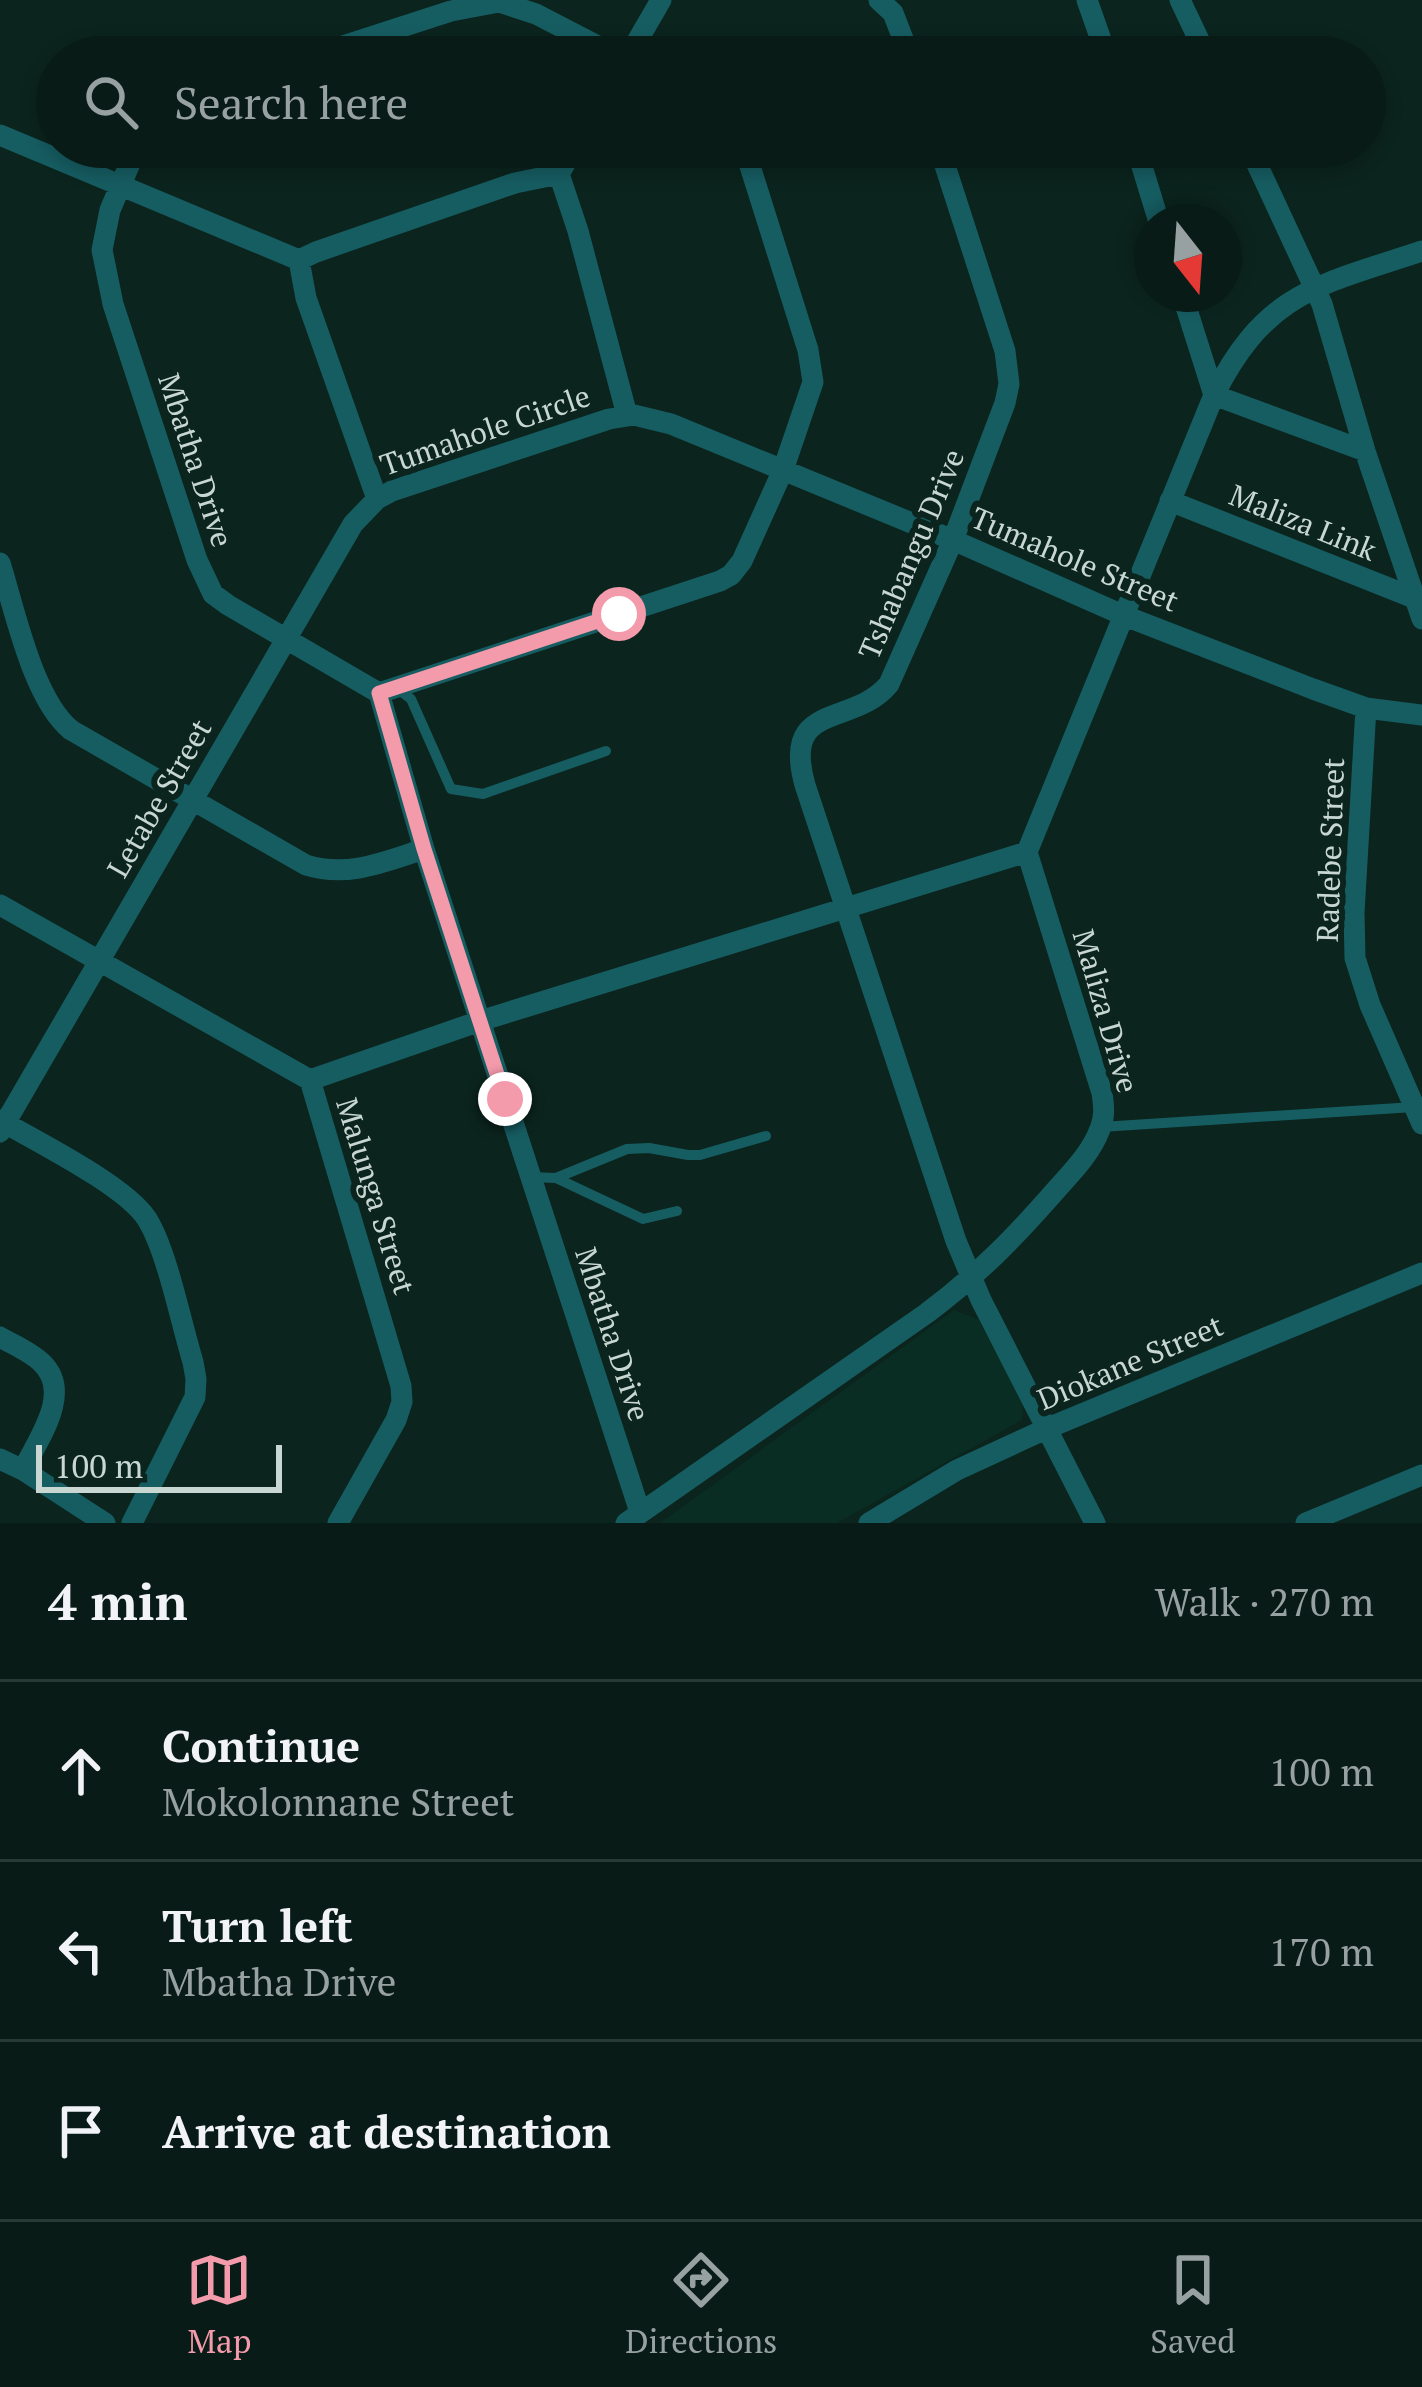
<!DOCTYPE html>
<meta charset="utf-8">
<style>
:root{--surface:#081b16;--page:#162823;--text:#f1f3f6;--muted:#98a1a1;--line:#293935;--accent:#f39aab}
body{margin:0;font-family:"PT Serif",serif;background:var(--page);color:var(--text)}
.compass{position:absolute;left:1134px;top:204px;width:108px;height:108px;border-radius:50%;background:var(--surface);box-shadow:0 6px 18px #0003;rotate:163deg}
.scale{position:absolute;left:36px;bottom:30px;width:246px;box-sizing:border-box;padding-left:12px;border:6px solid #c8d7d1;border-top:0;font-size:33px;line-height:42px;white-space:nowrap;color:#c8d7d1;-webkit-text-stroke:9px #0b241d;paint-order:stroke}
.stop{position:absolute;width:36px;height:36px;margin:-27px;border:9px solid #f39aab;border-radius:50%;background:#fff}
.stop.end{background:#f39aab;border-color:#fff;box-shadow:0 3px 12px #0008}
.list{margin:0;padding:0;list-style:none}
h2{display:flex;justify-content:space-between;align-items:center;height:156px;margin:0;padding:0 48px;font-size:51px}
h2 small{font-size:39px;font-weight:400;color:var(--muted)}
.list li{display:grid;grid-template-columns:78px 1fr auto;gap:36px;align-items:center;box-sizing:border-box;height:180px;padding:0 48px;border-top:3px solid var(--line)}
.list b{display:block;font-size:45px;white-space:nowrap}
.list p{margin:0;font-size:39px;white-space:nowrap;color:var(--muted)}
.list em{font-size:39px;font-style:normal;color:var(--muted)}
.icon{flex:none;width:66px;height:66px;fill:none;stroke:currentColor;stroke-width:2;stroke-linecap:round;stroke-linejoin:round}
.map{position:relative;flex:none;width:1422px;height:1523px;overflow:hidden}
.search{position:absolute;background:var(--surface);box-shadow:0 6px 18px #0003;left:36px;right:36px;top:36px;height:132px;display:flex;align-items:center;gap:30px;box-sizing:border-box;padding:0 42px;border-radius:66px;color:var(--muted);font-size:45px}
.sheet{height:696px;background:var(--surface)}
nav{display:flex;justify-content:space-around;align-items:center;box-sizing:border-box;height:168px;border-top:3px solid var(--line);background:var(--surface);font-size:33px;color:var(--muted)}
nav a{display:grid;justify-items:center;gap:6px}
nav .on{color:var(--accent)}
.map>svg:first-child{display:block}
.built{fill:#092d22}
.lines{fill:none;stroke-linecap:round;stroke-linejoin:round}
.service{stroke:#165d62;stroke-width:10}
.minor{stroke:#165d62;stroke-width:21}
.route{stroke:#f39aab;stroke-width:15}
.labels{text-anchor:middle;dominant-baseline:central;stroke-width:12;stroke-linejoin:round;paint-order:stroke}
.street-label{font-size:30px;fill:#c8d7d1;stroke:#0b241d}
</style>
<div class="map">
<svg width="1422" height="1523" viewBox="0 0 1422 1523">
<rect width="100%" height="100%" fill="#0b241d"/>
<path class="built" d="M954,1310L978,1319L996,1352L1025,1397L1022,1420L837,1523H660Z"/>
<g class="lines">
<path class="service" d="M399,690L411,699L451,789L483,794L606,751
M1101,1127L1414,1107
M531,1177L556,1178L643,1219L677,1211
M556,1178L627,1149L649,1148L688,1155H700L766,1136"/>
<path class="minor" d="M879,0L893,13L910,57
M1087,0L1107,57
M1180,0L1207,57
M309,57L451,11L499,2L536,14L619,57
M628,57L661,0
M0,135L299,260
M137,147L110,210L102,250L113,304L197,560L213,594L228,605L379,693L424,849L640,1512
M939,147L1005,351L1009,384L1005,403L953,540L889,684C853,728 781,700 805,785L956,1241L981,1300L1095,1523
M1136,147L1159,222
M1249,147L1322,304L1365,451L1422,619
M559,174L578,231L627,415
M559,174L575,147
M299,260L316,252L515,183L559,174
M299,260L306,298L377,499
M1182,294L1214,395
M1214,395L1365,451
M1170,501L1414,598
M0,563C15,611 33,699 71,730L306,865C348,878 384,862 424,849
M379,693L720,581L731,575L742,561L783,470L813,382L808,350L744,147
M1366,708L1354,913L1355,958L1370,1005L1422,1124
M0,905L310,1080L401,1386L402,1402L396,1420L338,1523
M310,1080L480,1021L1027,852
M0,1120C37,1142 125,1185 147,1219C167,1251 181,1323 193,1362L196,1379L195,1397L132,1523
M0,1132L353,524L377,499L392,491L609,419L634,415L671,424L953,540L1125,616L1313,689L1366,708L1422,715
M0,1337C14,1345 31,1352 42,1363C73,1393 38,1439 23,1470
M0,1459L23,1470L105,1523
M626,1523L927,1313C979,1274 1014,1238 1056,1190C1073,1171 1091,1153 1100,1129C1105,1117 1104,1106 1102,1093L1027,852L1214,395C1266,291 1320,285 1422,251
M869,1523L957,1470L1048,1428L1422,1273
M1306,1523L1422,1475"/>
</g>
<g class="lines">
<path class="route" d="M505,1099L424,849L379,693L619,614"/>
</g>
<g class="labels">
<g class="street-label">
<text transform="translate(485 430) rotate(-19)">Tumahole Circle</text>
<text transform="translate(196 460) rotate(72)">Mbatha Drive</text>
<text transform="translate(1303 522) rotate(22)">Maliza Link</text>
<text transform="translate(911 554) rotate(-67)">Tshabangu Drive</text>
<text transform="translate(1075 559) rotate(23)">Tumahole Street</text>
<text transform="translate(159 798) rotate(-60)">Letabe Street</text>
<text transform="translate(1330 850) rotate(-88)">Radebe Street</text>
<text transform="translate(1106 1011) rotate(74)">Maliza Drive</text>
<text transform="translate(376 1196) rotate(73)">Malunga Street</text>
<text transform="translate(613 1334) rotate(72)">Mbatha Drive</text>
<text transform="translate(1130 1362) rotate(-23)">Diokane Street</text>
</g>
</g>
</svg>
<svg class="compass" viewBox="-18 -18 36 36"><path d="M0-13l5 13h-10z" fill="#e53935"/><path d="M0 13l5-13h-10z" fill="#98a1a1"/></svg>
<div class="scale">100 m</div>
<div class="stop" style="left:619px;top:614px"></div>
<div class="stop end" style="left:505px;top:1099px"></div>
<div class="search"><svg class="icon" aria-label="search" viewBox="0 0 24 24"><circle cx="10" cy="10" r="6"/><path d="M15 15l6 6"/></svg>Search here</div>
</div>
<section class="sheet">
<h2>4 min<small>Walk · 270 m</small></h2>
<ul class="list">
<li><svg class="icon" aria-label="ahead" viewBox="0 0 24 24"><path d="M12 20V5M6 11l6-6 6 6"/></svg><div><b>Continue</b><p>Mokolonnane Street</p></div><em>100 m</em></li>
<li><svg class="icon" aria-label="left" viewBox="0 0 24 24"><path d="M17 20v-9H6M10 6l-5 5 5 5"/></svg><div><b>Turn left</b><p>Mbatha Drive</p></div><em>170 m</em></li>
<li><svg class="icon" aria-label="arrive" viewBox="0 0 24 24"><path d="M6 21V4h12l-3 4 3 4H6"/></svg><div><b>Arrive at destination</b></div></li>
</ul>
</section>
<nav>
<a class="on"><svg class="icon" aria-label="map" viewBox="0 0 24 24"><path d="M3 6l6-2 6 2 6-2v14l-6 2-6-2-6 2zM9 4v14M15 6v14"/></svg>Map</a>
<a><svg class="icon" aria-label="directions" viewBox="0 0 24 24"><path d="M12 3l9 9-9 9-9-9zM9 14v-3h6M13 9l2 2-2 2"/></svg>Directions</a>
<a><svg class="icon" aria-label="saved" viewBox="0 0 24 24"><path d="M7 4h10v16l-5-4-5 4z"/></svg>Saved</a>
</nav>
